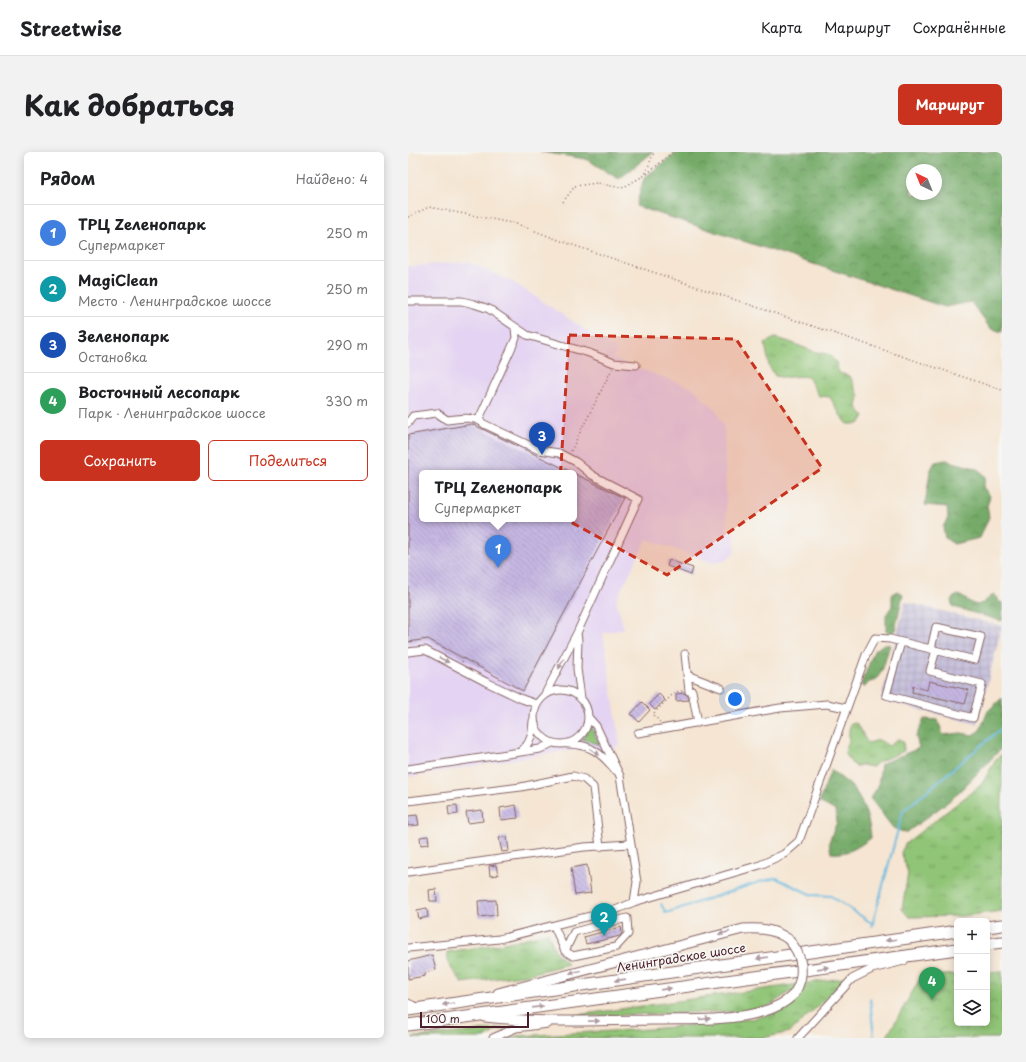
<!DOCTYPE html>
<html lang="ru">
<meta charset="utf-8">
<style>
:root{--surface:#fff;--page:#f2f2f2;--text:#202124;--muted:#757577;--line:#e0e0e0;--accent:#c8321e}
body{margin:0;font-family:"Playpen Sans",sans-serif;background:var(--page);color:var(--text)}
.controls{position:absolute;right:12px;bottom:12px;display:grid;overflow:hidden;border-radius:6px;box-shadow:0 2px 10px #0003}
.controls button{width:36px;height:36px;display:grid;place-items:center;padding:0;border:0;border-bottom:1px solid var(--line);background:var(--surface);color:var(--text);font:20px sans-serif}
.compass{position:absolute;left:498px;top:12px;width:36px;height:36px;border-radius:50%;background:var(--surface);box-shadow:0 2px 10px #0003;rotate:317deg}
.scale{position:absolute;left:12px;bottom:10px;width:109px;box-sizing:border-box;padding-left:4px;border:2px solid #4a1f2b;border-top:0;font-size:11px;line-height:14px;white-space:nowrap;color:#4a1f2b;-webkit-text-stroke:3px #f6f6f2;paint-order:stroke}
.you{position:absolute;left:327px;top:547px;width:14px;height:14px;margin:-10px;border:3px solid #fff;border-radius:50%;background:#1a73e8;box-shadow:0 0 0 6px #1a73e833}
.badge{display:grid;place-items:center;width:26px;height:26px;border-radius:50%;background:var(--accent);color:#fff;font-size:13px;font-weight:700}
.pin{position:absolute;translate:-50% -33px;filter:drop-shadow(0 1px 2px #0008)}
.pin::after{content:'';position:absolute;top:21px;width:14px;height:12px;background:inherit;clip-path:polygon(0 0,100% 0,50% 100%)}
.popup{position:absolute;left:11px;top:318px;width:158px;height:52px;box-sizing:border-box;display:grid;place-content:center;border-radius:6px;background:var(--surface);filter:drop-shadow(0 1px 3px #0005);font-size:13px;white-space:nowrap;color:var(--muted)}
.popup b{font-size:15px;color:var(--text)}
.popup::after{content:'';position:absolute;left:50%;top:100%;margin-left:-8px;border:8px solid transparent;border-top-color:var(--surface)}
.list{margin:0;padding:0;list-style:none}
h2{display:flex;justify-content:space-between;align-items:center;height:52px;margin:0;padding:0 16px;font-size:17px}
h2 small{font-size:13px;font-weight:400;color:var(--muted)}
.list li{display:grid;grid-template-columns:26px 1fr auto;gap:12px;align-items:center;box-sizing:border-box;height:56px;padding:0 16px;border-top:1px solid var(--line)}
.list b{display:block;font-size:15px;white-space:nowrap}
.list p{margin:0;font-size:13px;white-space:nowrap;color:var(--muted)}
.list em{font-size:13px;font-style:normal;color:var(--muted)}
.actions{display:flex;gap:8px;padding:12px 16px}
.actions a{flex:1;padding:9px 0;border:1px solid var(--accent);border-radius:6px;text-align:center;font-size:14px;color:var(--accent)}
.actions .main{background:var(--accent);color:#fff}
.icon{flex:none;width:22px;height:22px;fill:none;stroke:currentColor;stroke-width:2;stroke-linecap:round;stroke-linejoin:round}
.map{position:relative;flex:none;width:594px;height:886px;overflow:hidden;border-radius:6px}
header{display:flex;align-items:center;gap:24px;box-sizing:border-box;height:56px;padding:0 20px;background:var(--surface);border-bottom:1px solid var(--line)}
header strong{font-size:19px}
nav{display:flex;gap:22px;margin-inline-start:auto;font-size:14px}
.intro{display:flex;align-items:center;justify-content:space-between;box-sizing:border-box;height:96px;padding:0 24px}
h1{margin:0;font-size:28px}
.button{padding:10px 18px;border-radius:6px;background:var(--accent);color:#fff;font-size:14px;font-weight:700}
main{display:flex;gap:24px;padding:0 24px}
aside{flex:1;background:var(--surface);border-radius:6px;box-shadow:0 2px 10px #0003}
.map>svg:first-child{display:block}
.built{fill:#e4d3f2;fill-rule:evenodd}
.industrial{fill:url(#industrial-grid)}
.grass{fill:url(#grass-tufts);stroke:#6d7250}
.forest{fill:url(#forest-crowns);stroke:#5f6449;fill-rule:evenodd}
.park{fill:url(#park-crowns);stroke:#6d7250}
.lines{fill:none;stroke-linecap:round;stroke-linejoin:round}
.stream{stroke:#63b9e0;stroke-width:2}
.building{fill:url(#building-back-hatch);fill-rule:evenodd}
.minor-casing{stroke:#866465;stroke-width:9}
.major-casing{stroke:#866465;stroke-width:11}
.highway-casing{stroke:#866465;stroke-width:13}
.path{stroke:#866465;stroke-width:1.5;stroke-dasharray:1 3;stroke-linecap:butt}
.minor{stroke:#fff;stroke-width:7}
.major{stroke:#fff;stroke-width:9}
.highway{stroke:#fff;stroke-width:11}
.major-bridge-casing{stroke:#866465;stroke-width:11;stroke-linecap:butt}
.major-bridge{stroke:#fff;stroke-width:9}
.oneway{fill:#ae9aa0}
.marked{fill:#c8321e;fill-opacity:0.2;stroke:#c8321e;stroke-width:3;stroke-dasharray:8 5;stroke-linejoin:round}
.labels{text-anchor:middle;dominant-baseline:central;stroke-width:3.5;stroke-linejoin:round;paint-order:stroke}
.street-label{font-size:12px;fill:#4a1f2b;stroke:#f6f6f2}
</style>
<header>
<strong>Streetwise</strong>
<nav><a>Карта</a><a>Маршрут</a><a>Сохранённые</a></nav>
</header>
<div class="intro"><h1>Как добраться</h1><a class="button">Маршрут</a></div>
<main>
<aside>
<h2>Рядом<small>Найдено: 4</small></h2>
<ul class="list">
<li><span class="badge" style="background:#3f7fe0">1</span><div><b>ТРЦ Zеленопарк</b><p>Супермаркет</p></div><em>250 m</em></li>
<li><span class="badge" style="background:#0f9aa8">2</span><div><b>MagiClean</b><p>Место · Ленинградское шоссе</p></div><em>250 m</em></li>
<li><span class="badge" style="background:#1a4fb4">3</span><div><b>Зеленопарк</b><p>Остановка</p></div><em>290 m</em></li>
<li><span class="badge" style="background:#2e9e5b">4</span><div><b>Восточный лесопарк</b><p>Парк · Ленинградское шоссе</p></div><em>330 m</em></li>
</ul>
<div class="actions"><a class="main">Сохранить</a><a>Поделиться</a></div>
</aside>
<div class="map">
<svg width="594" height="886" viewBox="0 0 594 886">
<defs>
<pattern id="industrial-grid" width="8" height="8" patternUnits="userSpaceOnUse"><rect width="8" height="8" fill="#c6c0da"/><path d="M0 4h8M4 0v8" fill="none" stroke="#aca5bb"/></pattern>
<pattern id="grass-tufts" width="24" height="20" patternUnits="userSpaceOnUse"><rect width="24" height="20" fill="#90c476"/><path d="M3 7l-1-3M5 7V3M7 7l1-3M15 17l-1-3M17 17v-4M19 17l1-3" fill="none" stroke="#789f61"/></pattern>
<pattern id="forest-crowns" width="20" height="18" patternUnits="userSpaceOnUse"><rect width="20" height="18" fill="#74aa67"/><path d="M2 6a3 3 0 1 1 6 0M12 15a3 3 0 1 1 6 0" fill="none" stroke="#618a55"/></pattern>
<pattern id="park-crowns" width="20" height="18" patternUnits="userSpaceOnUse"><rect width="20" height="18" fill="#90c476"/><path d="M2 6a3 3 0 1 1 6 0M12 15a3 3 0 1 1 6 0" fill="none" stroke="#789f61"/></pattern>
<pattern id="building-back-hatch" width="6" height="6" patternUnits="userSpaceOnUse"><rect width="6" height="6" fill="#c6b7e3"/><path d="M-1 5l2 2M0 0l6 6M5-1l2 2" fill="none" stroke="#a394b8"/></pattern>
</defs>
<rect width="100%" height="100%" fill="#f6f6f2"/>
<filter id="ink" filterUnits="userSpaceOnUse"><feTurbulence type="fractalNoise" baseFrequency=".025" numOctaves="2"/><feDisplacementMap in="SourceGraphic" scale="8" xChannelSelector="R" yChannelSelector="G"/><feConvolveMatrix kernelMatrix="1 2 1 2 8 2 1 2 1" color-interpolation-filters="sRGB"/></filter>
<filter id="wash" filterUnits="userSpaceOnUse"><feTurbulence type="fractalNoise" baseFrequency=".012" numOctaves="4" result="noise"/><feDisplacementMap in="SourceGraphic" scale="16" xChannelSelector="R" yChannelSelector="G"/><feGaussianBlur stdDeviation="0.9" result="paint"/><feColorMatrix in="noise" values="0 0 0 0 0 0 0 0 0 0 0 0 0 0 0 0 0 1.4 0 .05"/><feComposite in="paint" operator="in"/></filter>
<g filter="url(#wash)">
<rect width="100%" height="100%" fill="#f5e5d2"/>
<path class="built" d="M61,110L105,130L208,198L205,207L284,236L308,258L316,276L319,381H327V396L325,403L315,409L305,411L239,387L208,448L216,477L195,481L212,591L194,608L186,601L174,598L156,599L0,625V114ZM14,321H166V367H14Z"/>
<path class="industrial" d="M497,450L594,474L569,572L473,548Z"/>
<path class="grass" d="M367,186C386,189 401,201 420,202L428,210L431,221L442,224L451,244L449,255L456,264L451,272H440L433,264L422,245L411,244L400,225C388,223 379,227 367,224L361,214L357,191Z
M448,571C454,576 454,584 460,591L471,588L481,594L490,587L495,589L496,599L470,610L465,615L454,613L448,614L443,611L437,600L441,589V578L443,572Z
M183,574L192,593L174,587Z
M594,602V759L555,764L501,765L494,757L500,721L493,700L498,691L573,633L589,606Z
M140,781L147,799L160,812L122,822L54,831L41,813L39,800L92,792Z
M435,826L436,830L382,880L354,886H97L109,884L242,877L342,867L365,862L384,851L391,845L383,839L361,854L337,859L155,865Z
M100,876L87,879L77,886H0Z"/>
<path class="forest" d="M133,0H245L211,27L178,7Z
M269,0H594V180L582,176L563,150L537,155L228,54L236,26ZM504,18H528V42H504Z
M538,308L570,317L578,325L575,335L582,344L579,354L581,365L572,386L546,392L537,386L535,375L540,366L539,355L517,353L522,319L527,310Z
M489,439L495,442L487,478L483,482L478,479V463L484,454V442Z
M585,442L590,446L591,451L594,450V469L545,455L543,449L546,445L551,443C568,453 568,459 585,442Z
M476,492L482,493L474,519L467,529L461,530L456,536L453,533L466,499Z
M594,546V596L545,646L498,681L485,676L462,646L470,635L473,612L511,596L508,584L516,567L530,568L535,583L553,581L565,583L572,578L580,559Z
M423,618C429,623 435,627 441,632C454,643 462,669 463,686C450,695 440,703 423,701L421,690L429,670L428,659L411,650Z"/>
<path class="park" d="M594,819V886H478L513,825L549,822V871H579V820Z"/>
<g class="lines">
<path class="stream" d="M253,752L258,761L351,730L368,726L404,743L423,744L465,772
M464,774L495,659L594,576
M462,847L466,886"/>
</g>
<g id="blocks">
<path class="building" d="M64,272L217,346L115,539L20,487L0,490V283ZM14,321H166V367H14Z
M261,408L285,416L283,423L259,414Z
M521,529L561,538L557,552L504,540L505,534L519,538Z
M276,541L280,544L281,548L268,549V542Z
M251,542L257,548L247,558L241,552Z
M234,550L242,558L231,570L223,562Z
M49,653L50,662L41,663L40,654Z
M108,653L110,666L93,668L92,656Z
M74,658L75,669L60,671L58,660Z
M9,663L11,673L0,674V664Z
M20,684L21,692L13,693L12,685Z
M99,685L101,699L94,700L91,686Z
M88,713L90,723L82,724L81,714Z
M179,713L183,741L167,743L163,716Z
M28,737L29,749H22L21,738Z
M88,748L89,763L71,765L70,749Z
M19,756L20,765L11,767L9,758Z
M213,775L214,781L212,784L178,792L176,785Z
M24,803L28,818L17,821V824L0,827V809Z"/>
</g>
</g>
<g filter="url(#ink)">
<use href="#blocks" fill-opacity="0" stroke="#866465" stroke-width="1"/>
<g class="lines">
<defs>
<path id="minor" d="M0,149H54L66,152L81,157L119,183L181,201L206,211L228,213
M71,267L108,186L107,176
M0,271L5,264L29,261L39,268C51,267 66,263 76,272L131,298L151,301L168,310L184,323L230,347L169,481L137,542
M169,481L170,488L169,517L173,546
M493,490L478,543L565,566L574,532L522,519L528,498
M0,500L17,498L78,530L114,547L128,552
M277,502L281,539H284L290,571
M279,523L313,536
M126 565a27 27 0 1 1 54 0a27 27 0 1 1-54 0Z
M180,565L188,574L212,624L229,730L226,750
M230,581L372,556L419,552L438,556
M160,592C182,592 193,601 207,618
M113,599C123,591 124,582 125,569
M0,617L132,597L144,591
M0,649L113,635L165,624L176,627L185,635L192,695
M0,720L176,695L221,692
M219,766L220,782L208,795L165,804L157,799L166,780Z
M146,774L157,799
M0,796L91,787L210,757L226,750L352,713L376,702L391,689L458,503L467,486L482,487L567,508L573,485L528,475L523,497
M0,851L11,856
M85,886L108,876L140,872
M390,886L444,827L464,817L496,809"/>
<path id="major" d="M90,841L335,777C352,776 366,777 380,787
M77,865C132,871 188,869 243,868C275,867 309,869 340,863C357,860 374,855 386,842"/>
<path id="highway" d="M579,775L594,773
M579,792L594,790
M0,858L549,779
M0,873L549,797"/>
</defs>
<use href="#minor" class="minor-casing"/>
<use href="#major" class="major-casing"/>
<use href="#highway" class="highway-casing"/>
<path class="path" d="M239,22L265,0
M155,50L167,34L189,31L214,36L237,23L246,0
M0,65L21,55L109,72L153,89L594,238
M177,271L204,217
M163,299L176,272
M54,510L56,506
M252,570L245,562L267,540L275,539"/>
<use href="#minor" class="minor"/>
<use href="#major" class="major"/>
<use href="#highway" class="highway"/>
<defs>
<path id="major-bridge" d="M380,787C395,803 398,823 386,842"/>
</defs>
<use href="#major-bridge" class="major-bridge-casing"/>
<use href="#major-bridge" class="major-bridge"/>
</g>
<defs><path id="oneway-solid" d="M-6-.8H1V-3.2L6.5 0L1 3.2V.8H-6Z"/></defs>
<g class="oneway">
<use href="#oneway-solid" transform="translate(36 508) rotate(28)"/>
<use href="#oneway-solid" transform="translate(153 512) rotate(117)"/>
<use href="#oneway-solid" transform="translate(187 600) rotate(35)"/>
<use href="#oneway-solid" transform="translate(316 781) rotate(167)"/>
<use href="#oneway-solid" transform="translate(483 788) rotate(173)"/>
<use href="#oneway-solid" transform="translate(354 806) rotate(172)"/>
<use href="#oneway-solid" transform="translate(415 816) rotate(-8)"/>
<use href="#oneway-solid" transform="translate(167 820) rotate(166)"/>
<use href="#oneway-solid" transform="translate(212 828) rotate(172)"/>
<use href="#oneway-solid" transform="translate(258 837) rotate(-8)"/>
<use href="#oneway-solid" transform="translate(40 852) rotate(172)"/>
<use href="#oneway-solid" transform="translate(130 855) rotate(-8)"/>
<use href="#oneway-solid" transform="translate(297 867) rotate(-4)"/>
<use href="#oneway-solid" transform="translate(186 869) rotate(-1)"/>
</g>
</g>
<path class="marked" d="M161,183L328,187L414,316L259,423L150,363Z"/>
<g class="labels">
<g class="street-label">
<text transform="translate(273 805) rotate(-9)">Ленинградское шоссе</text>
</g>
</g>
</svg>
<div class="controls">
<button>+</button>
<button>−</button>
<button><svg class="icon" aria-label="layers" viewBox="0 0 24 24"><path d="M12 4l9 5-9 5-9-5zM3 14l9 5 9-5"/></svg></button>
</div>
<svg class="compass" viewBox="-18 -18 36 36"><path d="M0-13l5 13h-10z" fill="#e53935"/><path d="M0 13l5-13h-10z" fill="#757577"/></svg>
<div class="scale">100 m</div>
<div class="you"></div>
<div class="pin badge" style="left:90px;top:416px;background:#3f7fe0">1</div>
<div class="popup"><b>ТРЦ Zеленопарк</b>Супермаркет</div>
<div class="pin badge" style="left:196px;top:784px;background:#0f9aa8">2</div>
<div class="pin badge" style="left:134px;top:303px;background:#1a4fb4">3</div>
<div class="pin badge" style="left:524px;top:848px;background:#2e9e5b">4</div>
</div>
</main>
